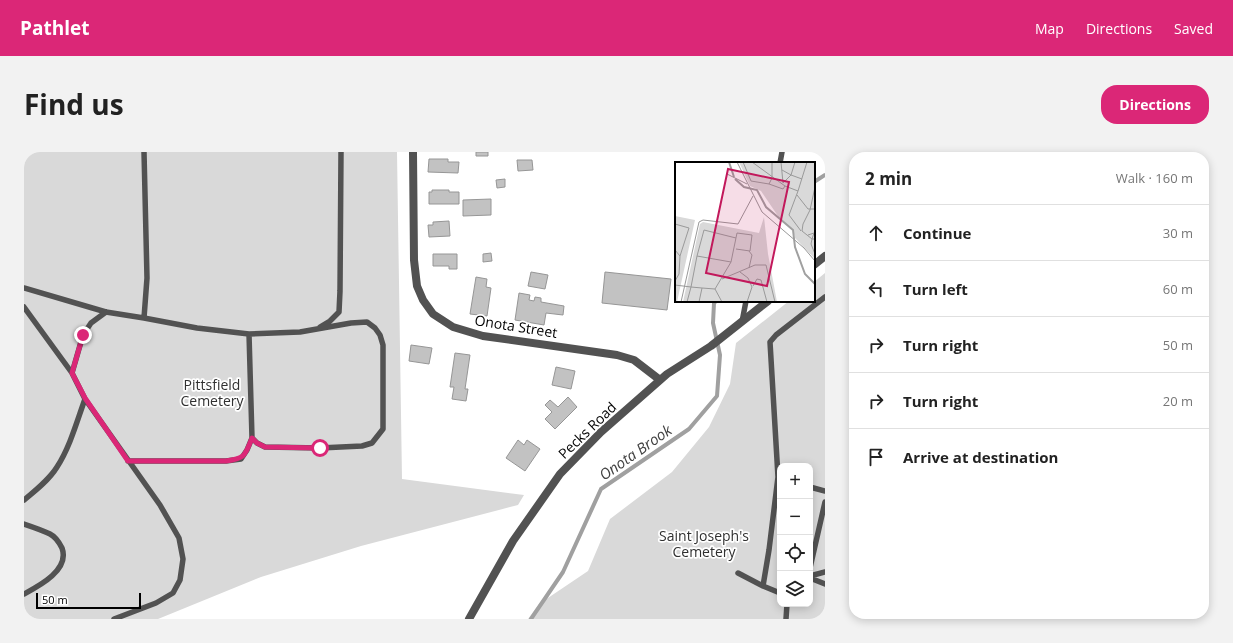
<!DOCTYPE html>
<meta charset="utf-8">
<style>
:root{--surface:#fff;--page:#f2f2f2;--text:#222;--muted:#767676;--line:#e0e0e0;--accent:#db2777}
body{margin:0;font-family:"Open Sans",sans-serif;background:var(--page);color:var(--text)}
.controls{position:absolute;right:12px;bottom:12px;display:grid;overflow:hidden;border-radius:8px;box-shadow:0 2px 10px #0003}
.controls button{width:36px;height:36px;display:grid;place-items:center;padding:0;border:0;border-bottom:1px solid var(--line);background:var(--surface);color:var(--text);font:20px sans-serif}
.scale{position:absolute;left:12px;bottom:10px;width:105px;box-sizing:border-box;padding-left:4px;border:2px solid #000;border-top:0;font-size:11px;line-height:14px;white-space:nowrap;color:#000;-webkit-text-stroke:3px #fff;paint-order:stroke}
.stop{position:absolute;width:12px;height:12px;margin:-9px;border:3px solid #db2777;border-radius:50%;background:#fff}
.stop.end{background:#db2777;border-color:#fff;box-shadow:0 1px 4px #0008}
.list{margin:0;padding:0;list-style:none}
h2{display:flex;justify-content:space-between;align-items:center;height:52px;margin:0;padding:0 16px;font-size:17px}
h2 small{font-size:13px;font-weight:400;color:var(--muted)}
.list li{display:grid;grid-template-columns:26px 1fr auto;gap:12px;align-items:center;box-sizing:border-box;height:56px;padding:0 16px;border-top:1px solid var(--line)}
.list b{display:block;font-size:15px;white-space:nowrap}
.list em{font-size:13px;font-style:normal;color:var(--muted)}
.icon{flex:none;width:22px;height:22px;fill:none;stroke:currentColor;stroke-width:2;stroke-linecap:round;stroke-linejoin:round}
.map{position:relative;flex:none;width:801px;height:467px;overflow:hidden;border-radius:16px}
header{display:flex;align-items:center;gap:24px;box-sizing:border-box;height:56px;padding:0 20px;background:var(--accent);color:#fff}
header strong{font-size:19px}
nav{display:flex;gap:22px;margin-inline-start:auto;font-size:14px}
.intro{display:flex;align-items:center;justify-content:space-between;box-sizing:border-box;height:96px;padding:0 24px}
h1{margin:0;font-size:28px}
.button{padding:10px 18px;border-radius:16px;background:var(--accent);color:#fff;font-size:14px;font-weight:700}
main{display:flex;gap:24px;padding:0 24px}
aside{flex:1;background:var(--surface);border-radius:16px;box-shadow:0 2px 10px #0003}
.map>svg:first-child{display:block}
.green{fill:#d9d9d9;fill-rule:evenodd}
.lines{fill:none;stroke-linecap:round;stroke-linejoin:round}
.stream{stroke:#a0a0a0;stroke-width:4}
.building{fill:#c2c2c2;stroke:#969696}
.service{stroke:#525252;stroke-width:5.5}
.tertiary{stroke:#525252;stroke-width:8}
.route{stroke:#db2777;stroke-width:5}
.labels{text-anchor:middle;dominant-baseline:central;stroke-width:3.5;stroke-linejoin:round;paint-order:stroke}
.street-label{font-size:14px;fill:#000;stroke:#fff}
.park-label{font-size:14px;fill:#303030;stroke:#fff}
.water-label{font-size:15px;font-style:italic;fill:#414141;stroke:#fff}
.inset-river{fill:none;stroke:#a0a0a0;stroke-width:2}
.inset-road{fill:none;stroke:#999;stroke-width:1}
.view{fill:#c2185b;fill-opacity:0.15;stroke:#c2185b;stroke-width:2}
.inset-edge{fill:none;stroke:#000;stroke-width:2}
</style>
<header>
<strong>Pathlet</strong>
<nav><a>Map</a><a>Directions</a><a>Saved</a></nav>
</header>
<div class="intro"><h1>Find us</h1><a class="button">Directions</a></div>
<main>
<div class="map">
<svg width="801" height="467" viewBox="0 0 801 467">
<rect width="100%" height="100%" fill="#fff"/>
<path class="green" d="M0,0H373L378,327L500,343L494,353L337,394L237,425L134,467H0Z
M801,121V467H504L515,452L564,419L586,367L648,320L685,275L706,232L712,191L765,149H790V130ZM756,314H786V452H756Z"/>
<g class="lines">
<path class="stream" d="M790,30L801,23
M507,467L539,420L577,337L665,277L693,244L696,203L689,171L690,151L692,149"/>
</g>
<path class="building" d="M452,0H464V4H452Z
M405,7H424V10H435L434,21L404,20Z
M493,8H508L509,18L494,19Z
M481,27V35L473,36L472,28Z
M408,38H425V40H435V52H405V40H408Z
M467,47V63L439,64V48Z
M425,69L426,84L405,85L404,73H409V70Z
M467,101L468,109L459,110V102Z
M409,102H433V117H425V114H409Z
M507,120L524,123L521,137L504,134Z
M581,120L647,127L643,158L578,151Z
M452,125L463,127L462,135L467,136L463,164L446,162Z
M495,141L506,143L505,148L510,149L511,145L517,146V150L540,154L539,163L522,161L520,173L491,168Z
M387,193L408,196L405,212L385,209Z
M431,201L446,203L441,237H444L442,249L428,247L430,235H426Z
M532,215L551,219L547,237L528,233Z
M544,245L553,255L531,277L521,267L528,260L521,253L526,248L534,255Z
M494,288L500,293L503,288L516,297L501,319L482,306Z"/>
<g class="lines">
<path class="service" d="M120,0L123,126L120,166L173,176L225,182L276,180L327,171L343,170L351,176L356,183L359,193V277L348,291L338,294L296,296L241,295L233,291L228,286L225,182
M756,11L758,0
M0,136L82,160L120,166
M0,155L48,221L61,247L136,353L155,386L159,407L156,428L149,441L132,451L90,467
M718,170L722,149
M296,175L306,169L315,160L316,139L317,0
M48,221L59,183L67,171L82,160
M104,309H202L217,307L223,298L228,286
M754,325L745,398L739,434L756,441
M756,325H754L746,190L752,183L801,145
M786,335L801,339
M0,348C11,339 25,328 33,315C46,295 53,269 61,247
M0,372C9,375 18,378 26,382C32,385 35,390 38,396C46,418 15,434 0,442
M786,416L801,350
M714,421L739,434
M786,424L801,420
M786,426L801,432
M762,467L763,452"/>
<path class="tertiary" d="M389,0L390,108L393,134L399,148L409,162L429,175L459,184L593,203L610,208L636,228
M790,113L801,104
M445,467L489,389L536,322L577,280L643,222L687,194L744,149"/>
</g>
<g class="lines">
<path class="route" d="M59,183L48,221L61,246L104,309H202C221,306 221,304 228,286L233,291L241,295L296,296"/>
</g>
<g class="labels">
<g class="street-label">
<text transform="translate(492 174) rotate(9)">Onota Street</text>
<text transform="translate(563 278) rotate(-44)">Pecks Road</text>
</g>
<g class="park-label">
<text x="188" y="232">Pittsfield<tspan x="188" dy="16">Cemetery</tspan></text>
<text x="680" y="383">Saint Joseph's<tspan x="680" dy="16">Cemetery</tspan></text>
</g>
<g class="water-label">
<text transform="translate(611 300) rotate(-35)">Onota Brook</text>
</g>
</g>
<g transform="translate(651 10)">
<rect width="140" height="140" fill="#fff"/>
<path d="M64,0H140V97L120,76L118,68L105,57L86,29L75,24ZM0,54L20,58L2,140H0ZM89,55L93,92L102,140H8L25,62L28,60L84,71Z" fill="#d9d9d9"/>
<path class="inset-river" d="M54,0L59,15M60,17L69,25L82,28L91,45L118,68L120,85L130,112L140,122"/>
<path class="inset-road" d="M62,0L87,50L129,86L140,99M68,0L76,19L94,22L97,16V0M77,0L110,24L108,27L94,22M106,0L108,21L116,13L107,8M120,0L116,13L127,17M52,12L72,22M110,24L123,29L114,53L126,69M123,29L132,0M122,33L133,47H140M0,62L14,66L5,94M133,73L139,71L137,77L127,69L128,62L135,48L140,25M140,77H137L136,82L140,92M0,88L5,94L4,112L0,119M22,94L29,68L61,76M74,106L77,93L74,89M65,110L73,116L77,125L72,140M47,117L80,103H91L100,140M0,123L16,125L22,94L56,100L62,71L77,73L75,89L61,87M78,124L82,117L86,118L92,140M6,140L24,60L28,58L63,62L78,34M12,140L16,125L27,126M24,140L27,126L40,127M47,140L40,127L56,100"/>
<path class="view" d="M53,7L114,20L92,124L31,111Z"/>
<rect width="140" height="140" class="inset-edge"/>
</g>
</svg>
<div class="controls">
<button>+</button>
<button>−</button>
<button><svg class="icon" aria-label="locate" viewBox="0 0 24 24"><circle cx="12" cy="12" r="6"/><path d="M12 2v4M12 18v4M2 12h4M18 12h4"/></svg></button>
<button><svg class="icon" aria-label="layers" viewBox="0 0 24 24"><path d="M12 4l9 5-9 5-9-5zM3 14l9 5 9-5"/></svg></button>
</div>
<div class="scale">50 m</div>
<div class="stop" style="left:296px;top:296px"></div>
<div class="stop end" style="left:59px;top:183px"></div>
</div>
<aside>
<h2>2 min<small>Walk · 160 m</small></h2>
<ul class="list">
<li><svg class="icon" aria-label="ahead" viewBox="0 0 24 24"><path d="M12 20V5M6 11l6-6 6 6"/></svg><div><b>Continue</b></div><em>30 m</em></li>
<li><svg class="icon" aria-label="left" viewBox="0 0 24 24"><path d="M17 20v-9H6M10 6l-5 5 5 5"/></svg><div><b>Turn left</b></div><em>60 m</em></li>
<li><svg class="icon" aria-label="right" viewBox="0 0 24 24"><path d="M7 20v-9h11M14 6l5 5-5 5"/></svg><div><b>Turn right</b></div><em>50 m</em></li>
<li><svg class="icon" aria-label="right" viewBox="0 0 24 24"><path d="M7 20v-9h11M14 6l5 5-5 5"/></svg><div><b>Turn right</b></div><em>20 m</em></li>
<li><svg class="icon" aria-label="arrive" viewBox="0 0 24 24"><path d="M6 21V4h12l-3 4 3 4H6"/></svg><div><b>Arrive at destination</b></div></li>
</ul>
</aside>
</main>
